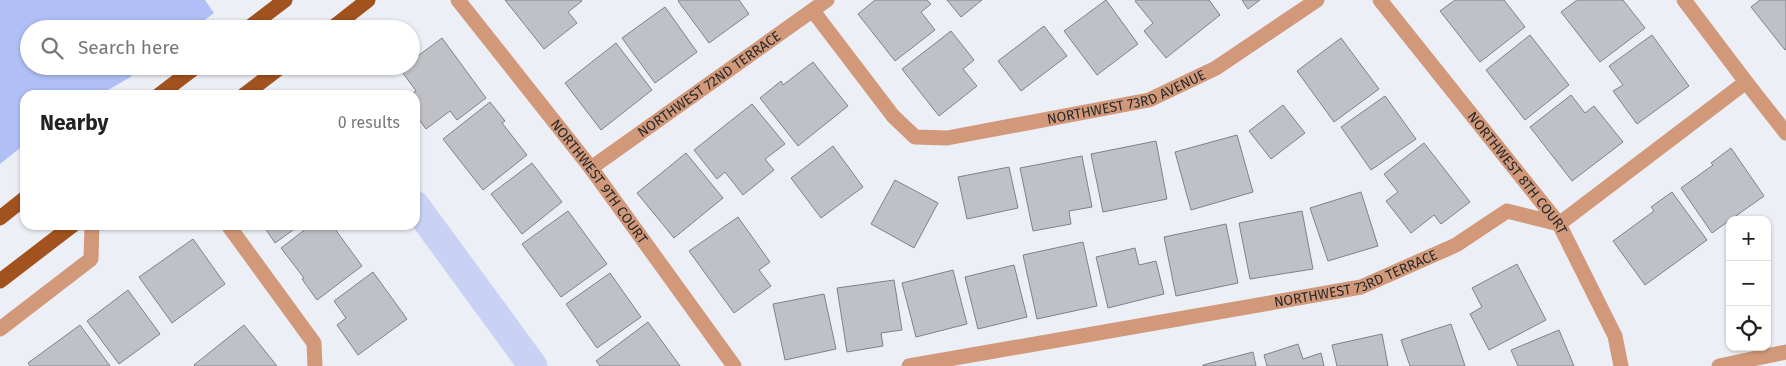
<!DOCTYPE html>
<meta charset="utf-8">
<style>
:root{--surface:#fff;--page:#f2f2f2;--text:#222;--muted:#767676;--line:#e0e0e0}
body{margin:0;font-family:"Fira Sans",sans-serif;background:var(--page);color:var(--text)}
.controls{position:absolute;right:15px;bottom:15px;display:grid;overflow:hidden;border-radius:10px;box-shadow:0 1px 4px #0004}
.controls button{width:45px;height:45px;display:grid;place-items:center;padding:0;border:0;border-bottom:1px solid var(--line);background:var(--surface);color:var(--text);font:25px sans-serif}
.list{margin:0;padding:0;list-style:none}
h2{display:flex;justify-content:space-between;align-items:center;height:65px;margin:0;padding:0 20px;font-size:21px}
h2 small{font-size:16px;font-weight:400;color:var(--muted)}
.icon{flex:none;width:28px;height:28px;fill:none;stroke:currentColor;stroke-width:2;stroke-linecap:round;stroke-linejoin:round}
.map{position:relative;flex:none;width:1786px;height:366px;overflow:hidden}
.search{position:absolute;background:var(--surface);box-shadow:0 1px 4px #0004;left:20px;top:20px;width:400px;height:55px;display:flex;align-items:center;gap:12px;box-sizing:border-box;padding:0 18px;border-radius:28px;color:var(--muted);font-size:19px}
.panel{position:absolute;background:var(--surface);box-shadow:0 1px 4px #0004;left:20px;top:90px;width:400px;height:140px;border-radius:15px}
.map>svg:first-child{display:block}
.green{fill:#b0bff5}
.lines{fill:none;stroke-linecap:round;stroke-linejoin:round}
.canal{stroke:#c9d2f4;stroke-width:29}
.building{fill:#bfc1c7;stroke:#808288}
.minor{stroke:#d19879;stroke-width:15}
.major{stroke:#a2521e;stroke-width:15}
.labels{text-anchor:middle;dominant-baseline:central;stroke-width:4;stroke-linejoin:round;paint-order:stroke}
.street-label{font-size:14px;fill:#28292b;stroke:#fbfcff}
</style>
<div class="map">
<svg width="1786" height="366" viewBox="0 0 1786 366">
<rect width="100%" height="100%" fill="#edeff6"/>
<path class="green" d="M0,0H205L214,13L193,29H29V66H144L129,78L99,95H25V144L0,164Z"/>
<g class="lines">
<path class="canal" d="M415,205L533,366"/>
</g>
<path class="building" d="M505,0H581L582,1L568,12L577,23L544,49Z
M679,0H739L749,14L709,43L678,1Z
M875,0H927L931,4L921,12L935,30L895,61L858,14Z
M947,0H982L961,17Z
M1106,0L1138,44L1097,75L1064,31Z
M1137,0H1209L1220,15L1166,58L1144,31L1153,23L1135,1Z
M1242,0H1260L1248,9Z
M1455,0H1504L1525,27L1480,62L1440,11Z
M1577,0H1623L1645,28L1600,62L1561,12Z
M1760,0H1786V49L1785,50L1751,7Z
M665,7L697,52L655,83L622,38Z
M1044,26L1067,56L1021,91L998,61Z
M951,31L974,60L963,69L977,86L939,116L902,69Z
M1530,35L1569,85L1525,120L1486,70Z
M1652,35L1689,86L1637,124L1613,91L1623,85L1609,66Z
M442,38L486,98L457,120L450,111L426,129L415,114V95H410L416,91L400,69L404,66H411V61Z
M1341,38L1379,89L1334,122L1297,71Z
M616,43L652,90L601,130L565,83Z
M813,62L848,106L798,146L760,98L781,81L783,85Z
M1571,95L1585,113L1594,106L1623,142L1572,181L1530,127Z
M1385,96L1416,139L1371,170L1341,127Z
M490,102L505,121L502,123L527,155L483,190L443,139Z
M752,104L785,144L765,159L774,170L743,195L725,172L717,179L694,150Z
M1283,105L1305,133L1271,159L1249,131Z
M1237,135L1253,192L1191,210L1175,152Z
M1156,141L1167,199L1103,212L1091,154Z
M1424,143L1470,202L1441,224L1434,215L1411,233L1386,201L1398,192L1384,174Z
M833,146L863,187L821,218L791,178Z
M1731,148L1764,196L1712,233L1681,188L1713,165L1711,163Z
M686,153L723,198L674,238L637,193Z
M1082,156L1092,207L1069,211L1071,224L1033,231L1020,168Z
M532,163L562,202L522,234L491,194Z
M1009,167L1018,208L967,219L958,177Z
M895,180L938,203L914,248L871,224Z
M1361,192L1378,246L1328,261L1310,208Z
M1672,192L1707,240L1645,285L1613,241L1654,211L1651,207Z
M568,211L607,264L561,297L522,244Z
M1302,211L1313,269L1250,279L1239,223Z
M738,217L770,262L759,270L771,286L734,313L689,251Z
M1226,224L1238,283L1176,296L1164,237Z
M263,225H300L275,243Z
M311,225H332L362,266L317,300L302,279L304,278L281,248Z
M193,239L225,284L172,323L139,277Z
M1083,242L1097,306L1037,319L1023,255Z
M1135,248L1139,265L1156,261L1164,294L1108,308L1096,257Z
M1517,264L1546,320L1489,350L1470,314L1482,307L1472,288Z
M1014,265L1027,317L978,329L965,277Z
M953,270L967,324L916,337L902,283Z
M373,272L407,319L358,355L337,325L346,318L334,301Z
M610,273L641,317L597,348L566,304Z
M894,280L902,330L881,333L883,346L847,352L837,288Z
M128,290L160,334L119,364L87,321Z
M824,294L836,349L785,360L773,304Z
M648,322L680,366H600L596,361Z
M1451,324L1465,366H1410L1401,340Z
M80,325L110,366H30L28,363Z
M244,325L277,366H195L194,365Z
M1559,330L1574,366H1518L1511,350Z
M1382,334L1388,366H1337L1332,345Z
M1298,344L1303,359L1321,353L1324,366H1267L1264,355Z
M1253,352L1256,366H1203V365Z"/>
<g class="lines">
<g class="minor">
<path id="s1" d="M458,0L591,168L734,366"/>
<path id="s2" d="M1380,0L1559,224L1615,336L1621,366"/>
<path d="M1684,0L1746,82L1786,133"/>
<path id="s3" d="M813,11L893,116L915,137L947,138L1149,100L1216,68L1317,0"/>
<path id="s4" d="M591,168L827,0"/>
<path d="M228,225L314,343L315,366"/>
<path d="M0,329L91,259L92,225"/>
<path id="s5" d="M909,366L1361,287L1456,245L1507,211L1559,224L1746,82"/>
<path d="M1719,366L1786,352"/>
</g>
<path class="major" d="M247,29L285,0
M331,29L368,0
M159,95L197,66
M244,95L282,66
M0,218L25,198
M0,281L73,225"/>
</g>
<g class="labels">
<g class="street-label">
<text stroke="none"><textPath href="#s4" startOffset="145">NORTHWEST 72ND TERRACE</textPath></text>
<text stroke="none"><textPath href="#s3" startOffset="379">NORTHWEST 73RD AVENUE</textPath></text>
<text stroke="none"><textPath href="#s2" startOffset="221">NORTHWEST 8TH COURT</textPath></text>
<text stroke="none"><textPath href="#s1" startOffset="230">NORTHWEST 9TH COURT</textPath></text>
<text stroke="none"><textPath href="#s5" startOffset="456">NORTHWEST 73RD TERRACE</textPath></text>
</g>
</g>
</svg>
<div class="controls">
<button>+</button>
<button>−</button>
<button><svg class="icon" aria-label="locate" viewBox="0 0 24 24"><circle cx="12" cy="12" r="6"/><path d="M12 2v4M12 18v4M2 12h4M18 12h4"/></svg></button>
</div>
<div class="search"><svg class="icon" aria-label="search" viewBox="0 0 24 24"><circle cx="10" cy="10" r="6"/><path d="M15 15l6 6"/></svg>Search here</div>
<section class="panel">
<h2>Nearby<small>0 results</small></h2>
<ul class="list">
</ul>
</section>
</div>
